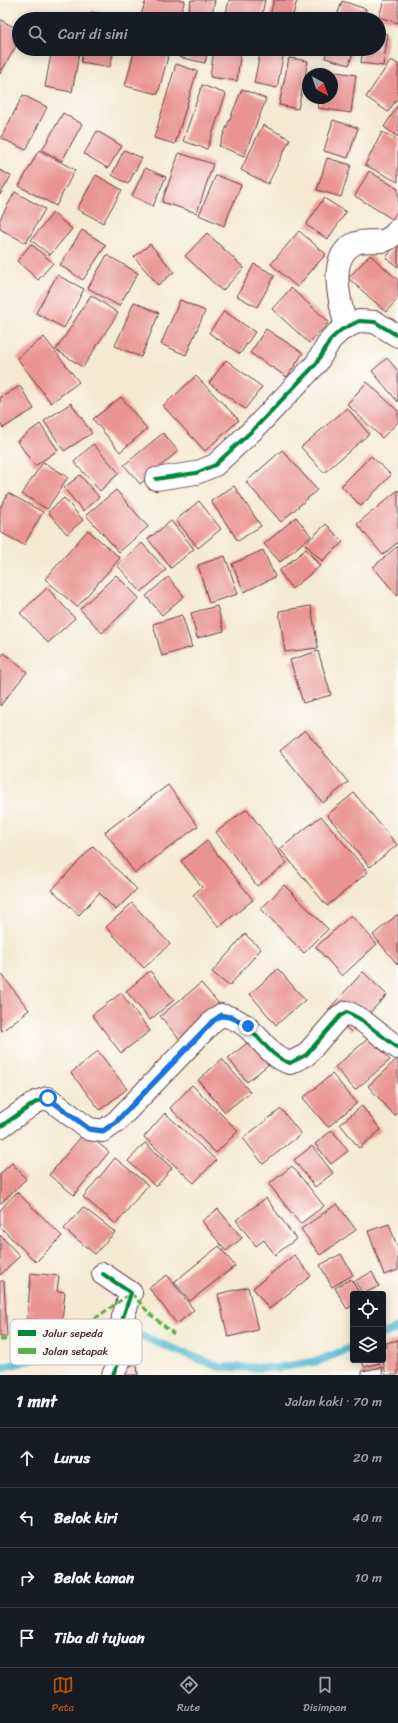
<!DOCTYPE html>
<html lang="id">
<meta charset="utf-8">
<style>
:root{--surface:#171b24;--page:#242831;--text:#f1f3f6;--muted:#9ea1a6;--line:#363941;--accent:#b45309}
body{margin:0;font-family:Sriracha,sans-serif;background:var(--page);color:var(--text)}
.controls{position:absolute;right:12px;bottom:12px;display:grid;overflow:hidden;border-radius:4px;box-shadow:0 2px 10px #0003}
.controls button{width:36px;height:36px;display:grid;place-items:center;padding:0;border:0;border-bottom:1px solid var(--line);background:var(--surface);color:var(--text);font:20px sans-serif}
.compass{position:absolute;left:302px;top:68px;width:36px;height:36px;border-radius:50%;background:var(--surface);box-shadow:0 2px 10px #0003;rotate:140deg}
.stop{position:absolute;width:12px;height:12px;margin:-9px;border:3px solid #1a73e8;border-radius:50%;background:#fff}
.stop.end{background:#1a73e8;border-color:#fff;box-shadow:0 1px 4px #0008}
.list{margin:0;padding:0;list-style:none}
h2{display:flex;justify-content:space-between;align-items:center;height:52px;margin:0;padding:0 16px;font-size:17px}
h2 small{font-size:13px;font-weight:400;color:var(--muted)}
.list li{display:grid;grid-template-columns:26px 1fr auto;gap:12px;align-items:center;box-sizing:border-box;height:60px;padding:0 16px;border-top:1px solid var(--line)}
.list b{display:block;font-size:15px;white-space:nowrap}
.list em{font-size:13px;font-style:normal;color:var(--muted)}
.icon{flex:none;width:22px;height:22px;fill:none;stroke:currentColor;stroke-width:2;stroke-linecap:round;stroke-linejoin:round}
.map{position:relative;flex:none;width:398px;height:1375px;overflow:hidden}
.search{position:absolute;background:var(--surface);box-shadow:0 2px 10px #0003;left:12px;right:12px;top:12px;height:44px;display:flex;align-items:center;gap:10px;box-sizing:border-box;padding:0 14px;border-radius:22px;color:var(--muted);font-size:15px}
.sheet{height:292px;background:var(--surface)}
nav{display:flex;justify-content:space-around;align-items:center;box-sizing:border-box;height:56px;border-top:1px solid var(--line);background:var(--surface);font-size:11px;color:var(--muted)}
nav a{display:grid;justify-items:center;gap:2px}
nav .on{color:var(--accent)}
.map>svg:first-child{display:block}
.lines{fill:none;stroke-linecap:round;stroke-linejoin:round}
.stream{stroke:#51bacf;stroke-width:8}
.building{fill:#e99493}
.street-casing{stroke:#643d44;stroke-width:24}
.street{stroke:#fff;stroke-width:22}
.quiet{stroke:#57b146;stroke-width:3;stroke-dasharray:6 3;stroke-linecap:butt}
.cycleway-casing{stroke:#fdfcf7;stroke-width:6}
.cycleway{stroke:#00873e;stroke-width:4}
.route{stroke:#1a73e8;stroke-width:5}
.key{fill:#fdfcf7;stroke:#c7baba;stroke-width:1}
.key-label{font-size:11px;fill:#4a1f2b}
</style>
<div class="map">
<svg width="398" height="1375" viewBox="0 0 398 1375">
<rect width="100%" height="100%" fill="#fdfcf7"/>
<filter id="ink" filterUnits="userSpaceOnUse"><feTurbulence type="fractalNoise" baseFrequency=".025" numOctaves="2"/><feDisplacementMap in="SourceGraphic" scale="8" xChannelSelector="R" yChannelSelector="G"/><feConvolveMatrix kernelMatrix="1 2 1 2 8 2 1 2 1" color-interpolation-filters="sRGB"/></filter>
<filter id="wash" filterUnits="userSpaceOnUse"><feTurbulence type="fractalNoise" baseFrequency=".012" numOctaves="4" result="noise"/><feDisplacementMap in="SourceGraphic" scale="16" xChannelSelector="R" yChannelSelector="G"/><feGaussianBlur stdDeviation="0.9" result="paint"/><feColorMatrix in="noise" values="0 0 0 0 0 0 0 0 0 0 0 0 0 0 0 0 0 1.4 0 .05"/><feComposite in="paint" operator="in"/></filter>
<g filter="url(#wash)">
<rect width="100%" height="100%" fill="#f5e9d3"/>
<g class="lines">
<path class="stream" d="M383,1334L398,1328
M0,1368L133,1333L219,1367L277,1368L318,1361L353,1347"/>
</g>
<g id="blocks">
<path class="building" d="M146,0H185L179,19H153L141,15Z
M191,0H215L211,19L188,13Z
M229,0H265L261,19H225Z
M274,0H297L292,19H269Z
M384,0H398V23L379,17Z
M342,1L366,9L363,19H336Z
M91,12L122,18V19H89Z
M1,20L19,30V41L0,74V22Z
M379,33L388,34L383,66L361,63L363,49H379Z
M52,49H80L72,92L45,87Z
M83,49H114L110,67L81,62Z
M135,49H170L158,94L125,86Z
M181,49H208L205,63L179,57Z
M214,49H241L237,81L210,77Z
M261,49L284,52L277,88L254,83Z
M327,49H354L349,65L325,58Z
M289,58L308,61L298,109L279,105Z
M391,60L398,64V97L388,112L366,97Z
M176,64L197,71L175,144L154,138Z
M324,70L356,75L351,113L318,108L320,98H332V74H323Z
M202,85L226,94L207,149L183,141Z
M242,89L266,99L244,156L219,146Z
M23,95L47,107L26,150L1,138Z
M398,105V137L384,127Z
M63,113L82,124L62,161L42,150Z
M333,120L358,128L348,158L324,151Z
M263,125L290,139L268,184L241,170Z
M97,131L122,146L108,168L84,154Z
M382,132L398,140V182L365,165Z
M39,150L75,170L56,206L19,186Z
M124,150L142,158L128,184L112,175Z
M179,153L213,164L197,213L162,202Z
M327,158L351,165L341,197L317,190Z
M145,168L166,177L153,206L132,196Z
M0,170L11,176L0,195Z
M369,171L398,189V210L392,219L355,196Z
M96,175L122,190L103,223L77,209Z
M216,175L241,185L224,226L199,215Z
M15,192L45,209L26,243L0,229V219Z
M324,198L346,212L328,239L306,225Z
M53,213L72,229L50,255L31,240Z
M82,230L106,245L83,280L60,265Z
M299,231L326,254L297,287L271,264Z
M207,233L244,268L222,291L185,256Z
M398,240V267L386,258Z
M31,244L53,263L38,280L17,261Z
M150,244L174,272L158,285L134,257Z
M107,255L138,273L119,306L88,288Z
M370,255L398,280V298L386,312L348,278Z
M254,264L275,275L257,307L237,296Z
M57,275L84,289L64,328L36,313Z
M291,288L329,322L309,343L272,309Z
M91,295L118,313L83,367L56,350Z
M180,300L205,311L186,355L161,344Z
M134,302L159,313L141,357L115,346Z
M224,311L255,332L240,354L209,333Z
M266,329L303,353L287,377L250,353Z
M44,337L79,382L51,403L17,358Z
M387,358L398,371V402L372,371Z
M226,360L262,387L245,409L209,383Z
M196,376L239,420L205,451L163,406Z
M367,382L398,411V422L382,438L347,404Z
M20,386L34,409L3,428L0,423V398Z
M121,397L147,429L120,452L93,419Z
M71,403L92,433L64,451L44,421Z
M347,408L369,434L324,473L301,447Z
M40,424L58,450L35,466L17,441Z
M163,433L178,451L140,484L124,465Z
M93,444L119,473L100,491L74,462Z
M282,450L317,490L281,522L246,482Z
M371,456L391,475L361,506L341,486Z
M43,462L68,477L47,509L22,494Z
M80,475L99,497L83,511L64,488Z
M234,486L261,526L238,541L211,501Z
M116,490L148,527L119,552L86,515Z
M398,490V542L383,555L357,524Z
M8,493L43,512L24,545L0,532V508Z
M64,498L83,520L67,534L48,512Z
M199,501L221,529L198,548L176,520Z
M296,517L311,536L280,562L264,544Z
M171,521L194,549L171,568L148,539Z
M326,524L343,542L322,561L305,544Z
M88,530L120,558L77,607L45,579Z
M142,543L166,570L141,592L117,565Z
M398,546V596L373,567Z
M306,549L320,566L292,589L279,571Z
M263,550L275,577L244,592L232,564Z
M225,556L238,594L209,603L198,565Z
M116,575L139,598L102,633L80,609Z
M168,577L184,596L162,615L146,596Z
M47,588L75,618L48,643L20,613Z
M217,606L224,631L197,638L191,613Z
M311,606L318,648L285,652L279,611Z
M182,615L192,647L162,656L153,624Z
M318,651L331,695L303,703L290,660Z
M4,653L27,672L0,706V658Z
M305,730L348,782L323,803L280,751Z
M168,785L198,826L135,873L105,832Z
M354,793L397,845L370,867L327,815Z
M247,809L287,863L257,886L216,832Z
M321,816L368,872L327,906L280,849Z
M207,841L253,900L219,927L193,895L202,887L181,861Z
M93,846L137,889L116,910L99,893L79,915L52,890Z
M284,885L328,929L304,953L261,909Z
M132,903L170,944L144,968L106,927Z
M398,914V965L373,935Z
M351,915L377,944L342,976L316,947Z
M245,934L261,949L229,986L212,972Z
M278,969L305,1000L276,1025L250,994Z
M150,971L174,1000L150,1020L126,991Z
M0,972L29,1010L2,1031L0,1029Z
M363,972L387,995L351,1032L328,1010Z
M201,983L221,1006L180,1040L160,1016Z
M121,993L150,1031L121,1053L92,1015Z
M256,1036L275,1059L247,1082L228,1058Z
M370,1037L390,1060L355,1090L335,1067Z
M98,1051L127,1089L100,1110L71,1073Z
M398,1058V1112L395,1116L368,1086Z
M222,1059L250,1092L225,1112L198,1080Z
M332,1074L357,1103L328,1127L303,1098Z
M192,1085L238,1131L216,1153L170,1108Z
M362,1106L381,1130L359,1148L340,1124Z
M281,1109L301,1134L263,1164L243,1138Z
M165,1113L216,1160L194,1183L144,1137Z
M332,1130L348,1151L331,1164L315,1144Z
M85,1132L109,1152L74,1195L49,1175Z
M145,1143L172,1168L156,1187L128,1161Z
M312,1146L333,1173L315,1187L294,1160Z
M115,1158L148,1185L116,1224L83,1197Z
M12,1163L26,1179L0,1204V1174Z
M292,1166L324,1206L300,1224L269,1184Z
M17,1192L62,1236L36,1262L0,1227V1210Z
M266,1198L296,1239L275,1255L264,1240L256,1246L236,1220Z
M337,1204L356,1230L320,1255L301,1229Z
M83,1207L115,1232L95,1254L64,1229Z
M218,1209L242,1238L226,1251L202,1221Z
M389,1224L398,1249V1270L384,1275L368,1231Z
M0,1235L20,1256L0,1275Z
M219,1246L235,1266L190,1301L174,1282Z
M341,1254L353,1275L332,1287L320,1265Z
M294,1255L311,1276L269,1309L253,1288Z
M372,1272L379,1286L363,1294L355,1281Z
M31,1273L59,1276L57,1291L65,1292L62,1322L27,1319Z
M167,1275L194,1310L177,1324L149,1288Z
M351,1279L360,1294H353V1305L347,1309L335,1288Z
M0,1281H4L7,1337H0Z
M248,1287L258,1330L228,1337L218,1294Z
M398,1340V1375H386L383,1360V1347H387L386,1343Z
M362,1360H379L380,1363L364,1367Z
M137,1365L138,1375H125L124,1366Z
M382,1367L383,1375H362V1371Z"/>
</g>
</g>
<g filter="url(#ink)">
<use href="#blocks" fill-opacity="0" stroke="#643d44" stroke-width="1"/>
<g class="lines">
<defs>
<path id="street" d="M346,328C341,304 325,256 356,243C373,237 383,249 398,230
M156,479L196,473L215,465L255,428L316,364L331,339L341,330L359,321L375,322L398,336
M0,1127L36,1102L48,1098L89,1129L103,1131L116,1122L213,1021L221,1015C256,1021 263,1055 290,1063L306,1055L340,1016L347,1012L360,1019L398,1048
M103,1274L131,1293L123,1317L119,1362L113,1375"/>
</defs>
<use href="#street" class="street-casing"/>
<use href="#street" class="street"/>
<path class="quiet" d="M0,1340L57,1337L93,1320L131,1293L150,1314L174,1334"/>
<defs>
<path id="cycleway" d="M156,479L196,473L215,465L255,428L316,364L331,339L341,330L359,321L375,322L398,336
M0,1127L36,1102L48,1098L89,1129L103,1131L116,1122L213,1021L221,1015C256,1021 263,1055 290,1063L306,1055L340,1016L347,1012L360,1019L398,1048
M103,1274L131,1293L123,1317L119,1362L113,1375"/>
</defs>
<use href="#cycleway" class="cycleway-casing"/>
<use href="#cycleway" class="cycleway"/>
</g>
</g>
<g class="lines" filter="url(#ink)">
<path class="route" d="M48,1098L89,1129L103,1131L116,1122L213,1021L221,1016L232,1017L248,1026"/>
</g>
<rect x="10" y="1319" width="132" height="46" rx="6" class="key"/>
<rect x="18" y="1330" width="18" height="6" fill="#00873e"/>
<rect x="18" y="1348" width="18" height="6" fill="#57b146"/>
<g class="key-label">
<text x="43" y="1337">Jalur sepeda</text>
<text x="43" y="1355">Jalan setapak</text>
</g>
</svg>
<div class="controls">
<button><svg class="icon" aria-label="locate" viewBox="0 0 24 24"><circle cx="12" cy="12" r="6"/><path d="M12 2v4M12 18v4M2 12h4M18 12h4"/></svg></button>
<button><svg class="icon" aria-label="layers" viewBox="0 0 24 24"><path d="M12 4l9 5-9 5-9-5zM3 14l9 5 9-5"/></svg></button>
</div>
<svg class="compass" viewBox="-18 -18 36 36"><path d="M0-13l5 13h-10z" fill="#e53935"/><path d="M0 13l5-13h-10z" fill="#9ea1a6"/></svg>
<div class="stop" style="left:48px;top:1098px"></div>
<div class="stop end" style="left:248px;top:1026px"></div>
<div class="search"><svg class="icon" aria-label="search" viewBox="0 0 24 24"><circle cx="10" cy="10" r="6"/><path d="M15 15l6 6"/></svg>Cari di sini</div>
</div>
<section class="sheet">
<h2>1 mnt<small>Jalan kaki · 70 m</small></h2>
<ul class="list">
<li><svg class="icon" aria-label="ahead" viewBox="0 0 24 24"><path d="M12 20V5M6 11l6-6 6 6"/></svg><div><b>Lurus</b></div><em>20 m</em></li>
<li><svg class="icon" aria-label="left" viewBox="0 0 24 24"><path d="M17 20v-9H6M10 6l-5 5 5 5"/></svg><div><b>Belok kiri</b></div><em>40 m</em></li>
<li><svg class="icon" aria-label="right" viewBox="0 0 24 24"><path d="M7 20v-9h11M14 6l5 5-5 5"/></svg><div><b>Belok kanan</b></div><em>10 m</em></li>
<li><svg class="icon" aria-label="arrive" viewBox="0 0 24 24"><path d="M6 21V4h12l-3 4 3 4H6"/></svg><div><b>Tiba di tujuan</b></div></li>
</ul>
</section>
<nav>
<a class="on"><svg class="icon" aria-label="map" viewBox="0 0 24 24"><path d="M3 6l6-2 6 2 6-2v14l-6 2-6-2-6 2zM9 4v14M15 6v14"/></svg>Peta</a>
<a><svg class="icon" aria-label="directions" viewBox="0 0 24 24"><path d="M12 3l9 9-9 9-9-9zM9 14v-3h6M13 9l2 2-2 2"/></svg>Rute</a>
<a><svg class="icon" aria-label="saved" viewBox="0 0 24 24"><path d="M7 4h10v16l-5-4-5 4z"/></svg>Disimpan</a>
</nav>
